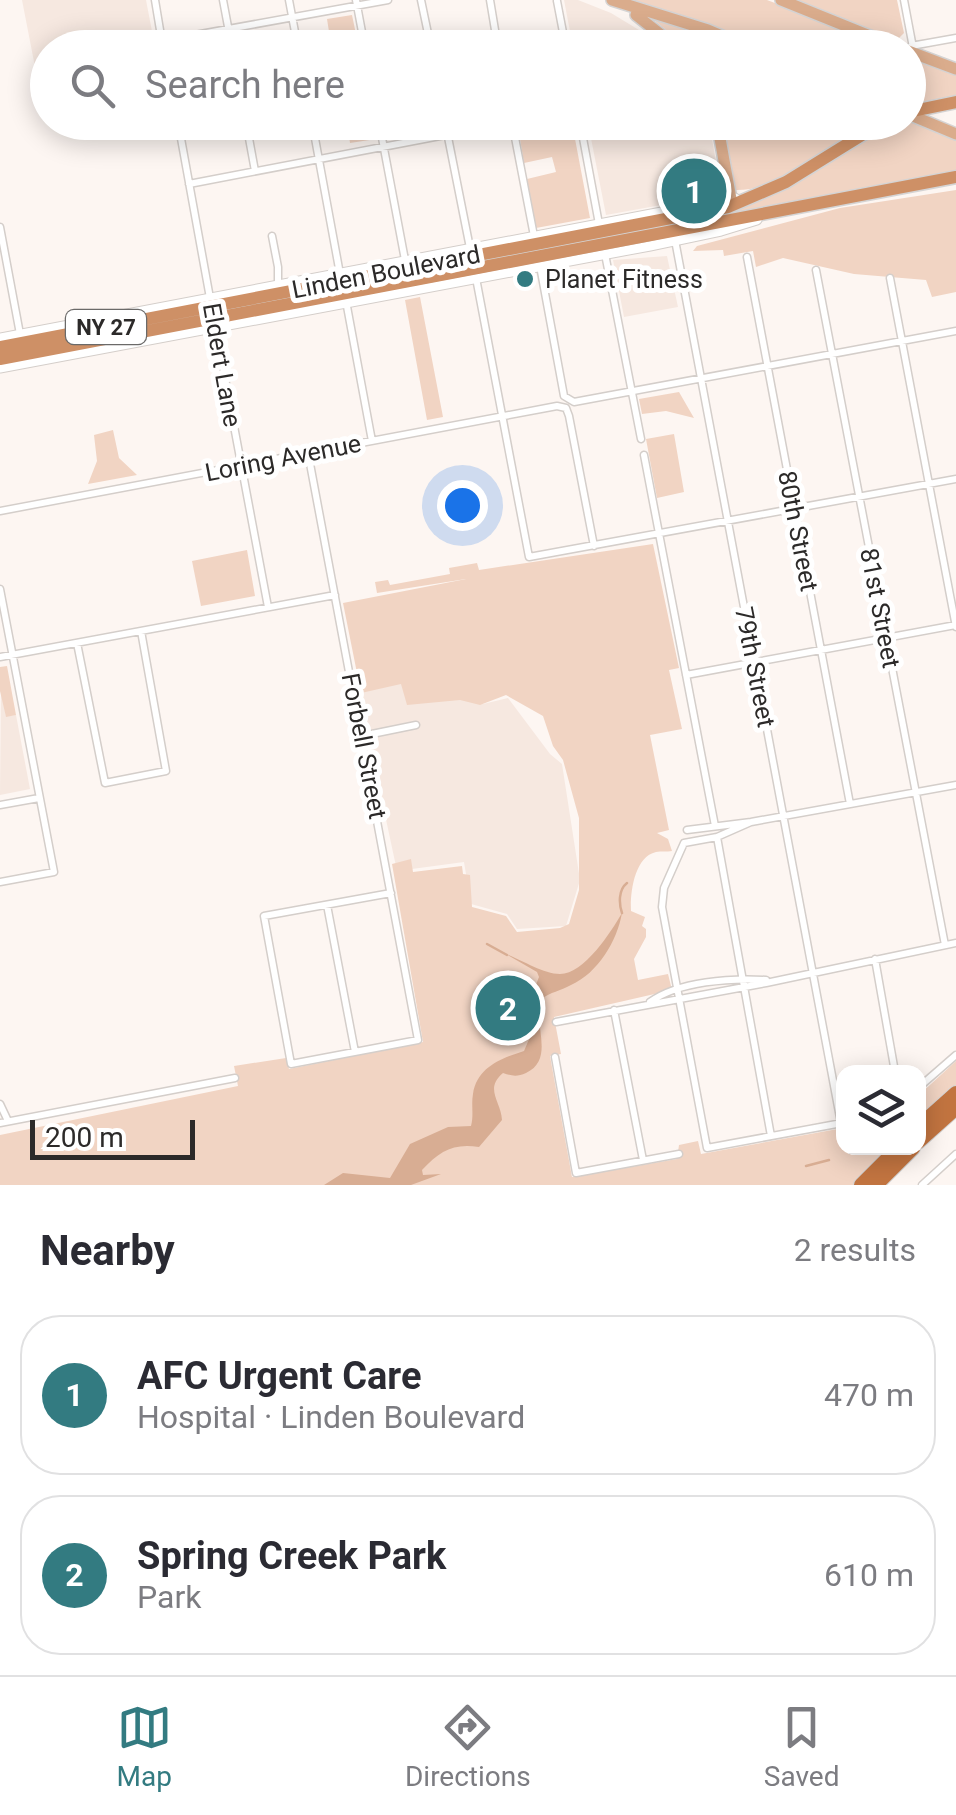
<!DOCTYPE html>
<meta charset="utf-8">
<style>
:root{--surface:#fff;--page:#f7f7f7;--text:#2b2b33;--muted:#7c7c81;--line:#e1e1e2;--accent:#337b81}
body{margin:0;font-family:Roboto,sans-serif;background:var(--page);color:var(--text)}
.controls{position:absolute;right:30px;bottom:30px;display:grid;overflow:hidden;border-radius:20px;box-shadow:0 5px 25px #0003}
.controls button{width:90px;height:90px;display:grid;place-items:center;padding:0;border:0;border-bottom:2px solid var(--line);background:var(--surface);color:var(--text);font:50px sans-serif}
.scale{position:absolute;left:30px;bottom:25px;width:165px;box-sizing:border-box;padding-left:10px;border:5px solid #2c2a29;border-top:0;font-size:28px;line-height:35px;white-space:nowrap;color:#2c2a29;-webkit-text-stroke:8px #fff;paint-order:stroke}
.you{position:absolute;left:462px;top:505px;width:35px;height:35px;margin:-25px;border:8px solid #fff;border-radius:50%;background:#1a73e8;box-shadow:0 0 0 15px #1a73e833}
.badge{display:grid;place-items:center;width:65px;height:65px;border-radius:50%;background:var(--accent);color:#fff;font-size:32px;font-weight:700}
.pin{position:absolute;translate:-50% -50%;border:5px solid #fff;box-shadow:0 2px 10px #0006}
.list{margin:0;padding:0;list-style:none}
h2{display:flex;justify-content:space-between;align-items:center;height:130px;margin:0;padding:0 40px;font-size:42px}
h2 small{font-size:32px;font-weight:400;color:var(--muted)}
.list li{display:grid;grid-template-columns:65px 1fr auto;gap:30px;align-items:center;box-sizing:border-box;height:160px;margin:0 20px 20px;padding:0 20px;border:2px solid var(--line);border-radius:40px}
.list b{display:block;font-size:38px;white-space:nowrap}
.list p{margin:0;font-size:32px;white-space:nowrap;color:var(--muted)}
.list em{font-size:32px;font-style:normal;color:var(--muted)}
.icon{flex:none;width:55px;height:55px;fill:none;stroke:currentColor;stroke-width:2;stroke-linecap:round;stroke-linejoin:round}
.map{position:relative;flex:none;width:956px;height:1185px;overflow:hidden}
.search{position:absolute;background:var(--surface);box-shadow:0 5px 25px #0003;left:30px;right:30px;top:30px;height:110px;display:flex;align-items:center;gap:25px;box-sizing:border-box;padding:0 35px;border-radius:55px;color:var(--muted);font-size:38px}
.sheet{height:490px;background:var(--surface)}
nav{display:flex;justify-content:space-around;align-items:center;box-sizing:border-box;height:140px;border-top:2px solid var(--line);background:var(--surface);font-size:28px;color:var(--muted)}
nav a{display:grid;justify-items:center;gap:5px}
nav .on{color:var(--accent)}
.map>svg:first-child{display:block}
.built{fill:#f6e8e0}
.green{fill:#f1d4c3}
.water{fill:#d8ad93}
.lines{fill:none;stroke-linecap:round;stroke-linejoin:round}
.stream{stroke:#d8ad93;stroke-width:2.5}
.minor-casing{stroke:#d4ceca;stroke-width:9}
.tertiary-casing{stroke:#d4ceca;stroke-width:11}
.primary-casing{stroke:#d5d4d4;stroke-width:14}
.trunk-casing{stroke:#d5d4d4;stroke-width:15}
.motorway-casing{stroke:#d5d4d4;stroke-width:16}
.minor{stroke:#fff;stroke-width:6}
.tertiary{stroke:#fff;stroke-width:9}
.primary{stroke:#daac8c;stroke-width:11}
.trunk{stroke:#ce9066;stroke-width:12}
.motorway{stroke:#c27440;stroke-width:14}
.poi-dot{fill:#337b81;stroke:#fff;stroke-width:4}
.labels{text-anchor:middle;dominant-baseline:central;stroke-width:10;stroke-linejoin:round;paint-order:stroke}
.shield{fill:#fff;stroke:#6b6a69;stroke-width:2.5}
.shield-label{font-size:22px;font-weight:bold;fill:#2c2a29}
.street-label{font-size:25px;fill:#2c2a29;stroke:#fff}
.poi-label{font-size:25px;fill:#2c2a29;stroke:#fff;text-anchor:start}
</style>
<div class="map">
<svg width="956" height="1185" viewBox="0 0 956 1185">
<rect width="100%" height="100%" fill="#fdf6f2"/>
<path class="built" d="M22,0H146L155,47L48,48L47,70L36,72Z
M564,0H578L611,13L667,47H573Z
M588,123H709L722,194L606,215Z
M667,256L678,307L624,317L613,260Z
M475,667L483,704L508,698L550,754L562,764L580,880L566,926L517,929L507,914L471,904L464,862L397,871L358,688Z
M1,691L6,716L16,715L30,789L0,795Z"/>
<path class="green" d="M629,0H767L890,47H764Z
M795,0H897L904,33L896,41Z
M352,15L357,39L331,44L327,19Z
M657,17L738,47H687L654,20Z
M908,55L956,73V99L909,107Z
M909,119L956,138V173L739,215L736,209L887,125L908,122Z
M347,123H373L376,139L350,143Z
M387,123H439L440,128L390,138Z
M543,123H572L590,218L536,228L527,179L556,172L552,157L524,163L518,127Z
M721,123H873C836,146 779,192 734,190Z
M956,190V292L932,297L926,280L854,274L783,258L756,267L753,251L724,256L723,250L693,251L697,246L840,208Z
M420,297L443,417L427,420L405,300Z
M679,392L694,418L666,411L642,414L639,399Z
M113,430L119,458L137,475L88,484L97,461L94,435Z
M674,434L684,492L657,498L646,439Z
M653,544L679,668L669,670L682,729L650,735L669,830L657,833L668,839L672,851C667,852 661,851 656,852C634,857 630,894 631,911L645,917L642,926L646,929V937L634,959L638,980L668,974L672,990L554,1017L561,1054L550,1056L572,1177L677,1159L679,1145L698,1141L701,1154L843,1128L844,1148H898L861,1185H0V1135L238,1086L234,1066L286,1058L289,1069L423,1042L392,864L411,859L413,872L462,866L463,874L470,875L472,907L506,916L517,932L560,928L569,924L579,890V818L563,760L553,746L543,716L506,695L480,705L460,700L407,705L401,684L361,693L343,603L466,579L377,593L375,582L388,580L390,585L450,574L449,568L477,563L479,570Z
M247,550L255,596L201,606L192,561Z
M7,666L16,715L6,717L0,691V667Z
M956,1061V1085L919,1119V1095Z"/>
<path class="water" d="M622,913C617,941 598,973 571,985C560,991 551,992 541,999C532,1023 556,1059 526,1073C517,1077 512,1076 503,1073C484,1089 501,1101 502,1120L479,1147C453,1143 440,1151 422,1170L423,1175L441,1174L411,1185H324L343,1173L390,1178L410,1144L448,1127L471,1126C474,1115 471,1105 473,1094C477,1067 502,1058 524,1051L530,1037L528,1005L539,977L537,972L506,954C522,960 543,974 560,974C584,974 611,932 622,913Z"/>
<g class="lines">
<path class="stream" d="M622,913C619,904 618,890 627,883
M487,944L507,955
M806,1166L829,1160"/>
<defs>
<path id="minor" d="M155,0L163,48
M223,0L232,48
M289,0L298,48
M356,0L365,48
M421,0L431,48
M490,0L498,48
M904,0L914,53
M557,1L566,48
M162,41L388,0
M911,46L956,38
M178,122L210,298
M246,122L255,171
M312,122L340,274
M379,122L405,260
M445,122L470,248
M512,122L534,236
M580,122L599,224
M189,184L513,122
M0,227L20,334
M272,236L278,267V285
M675,240L841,1123
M605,254L641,439
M747,257L850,804
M540,266L564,396L574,402L956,331
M816,270L945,945
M476,278L529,557L956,479
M890,278L956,627
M346,301L372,441
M215,325L268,607
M308,453L418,1040L291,1064L264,916L391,893
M644,455L715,826
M0,511L557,406L566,408L569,416L594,546
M0,589L54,872L0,882
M77,643L105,783L166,771L141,631
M0,657L335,595
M686,675L956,625
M362,736L416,725
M0,805L39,798
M751,822L717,837L684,843L664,888L662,907L707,1148L842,1123
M687,830L751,822L956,785
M717,837L771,1136
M327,905L355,1052
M875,959L895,1072
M650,1002C679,981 731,978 766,980
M614,1010L643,1160
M556,1022L766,983L956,943
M555,1057L576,1173L679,1154
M918,1088L956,1055
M0,1104L8,1121
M0,1123L235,1078
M922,1185L956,1154"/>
<path id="tertiary" d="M0,338L735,198
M0,368L650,246L721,231L757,220"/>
<path id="primary" d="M612,0L708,30L750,48
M781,0L900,48
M638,8L636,15L678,48
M908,51L956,69
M908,114L956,134
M717,122L731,199"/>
<path id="trunk" d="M908,112L956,102
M0,347L728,207L786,182L883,122
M0,359L956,177"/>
<path id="motorway" d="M918,1127L956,1093
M918,1142L956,1108
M861,1185L898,1148
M876,1185L913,1148"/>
</defs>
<use href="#minor" class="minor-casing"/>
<use href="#tertiary" class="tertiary-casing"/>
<use href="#primary" class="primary-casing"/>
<use href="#trunk" class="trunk-casing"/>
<use href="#motorway" class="motorway-casing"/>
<use href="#minor" class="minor"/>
<use href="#tertiary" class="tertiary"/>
<use href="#primary" class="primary"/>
<use href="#trunk" class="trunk"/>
<use href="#motorway" class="motorway"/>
</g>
<circle class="poi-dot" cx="525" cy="279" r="10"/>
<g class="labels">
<rect class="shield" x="66" y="310" width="80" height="34" rx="8"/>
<g class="shield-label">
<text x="106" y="327">NY 27</text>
</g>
<g class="street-label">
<text transform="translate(386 272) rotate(-11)">Linden Boulevard</text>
<text transform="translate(222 365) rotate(80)">Eldert Lane</text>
<text transform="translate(283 458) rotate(-11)">Loring Avenue</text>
<text transform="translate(798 531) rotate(79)">80th Street</text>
<text transform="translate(880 608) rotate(79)">81st Street</text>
<text transform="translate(755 667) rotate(79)">79th Street</text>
<text transform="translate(364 746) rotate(79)">Forbell Street</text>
</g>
<g class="poi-label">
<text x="545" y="279">Planet Fitness</text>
</g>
</g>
</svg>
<div class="controls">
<button><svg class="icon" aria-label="layers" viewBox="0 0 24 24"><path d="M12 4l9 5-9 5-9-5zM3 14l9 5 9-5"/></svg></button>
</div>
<div class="scale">200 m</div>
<div class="you"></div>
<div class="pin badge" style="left:694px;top:191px">1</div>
<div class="pin badge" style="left:508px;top:1008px">2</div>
<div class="search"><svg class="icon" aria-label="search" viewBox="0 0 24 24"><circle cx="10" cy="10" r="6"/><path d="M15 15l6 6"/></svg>Search here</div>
</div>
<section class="sheet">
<h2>Nearby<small>2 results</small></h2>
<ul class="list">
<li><span class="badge">1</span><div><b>AFC Urgent Care</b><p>Hospital · Linden Boulevard</p></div><em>470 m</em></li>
<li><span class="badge">2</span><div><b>Spring Creek Park</b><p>Park</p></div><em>610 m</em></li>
</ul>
</section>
<nav>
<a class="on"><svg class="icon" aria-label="map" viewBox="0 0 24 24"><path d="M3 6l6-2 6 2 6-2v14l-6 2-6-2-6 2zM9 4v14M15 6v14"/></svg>Map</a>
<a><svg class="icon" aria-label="directions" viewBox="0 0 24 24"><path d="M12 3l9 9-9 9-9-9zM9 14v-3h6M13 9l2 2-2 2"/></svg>Directions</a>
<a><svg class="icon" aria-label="saved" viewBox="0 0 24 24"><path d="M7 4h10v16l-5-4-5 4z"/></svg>Saved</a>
</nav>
